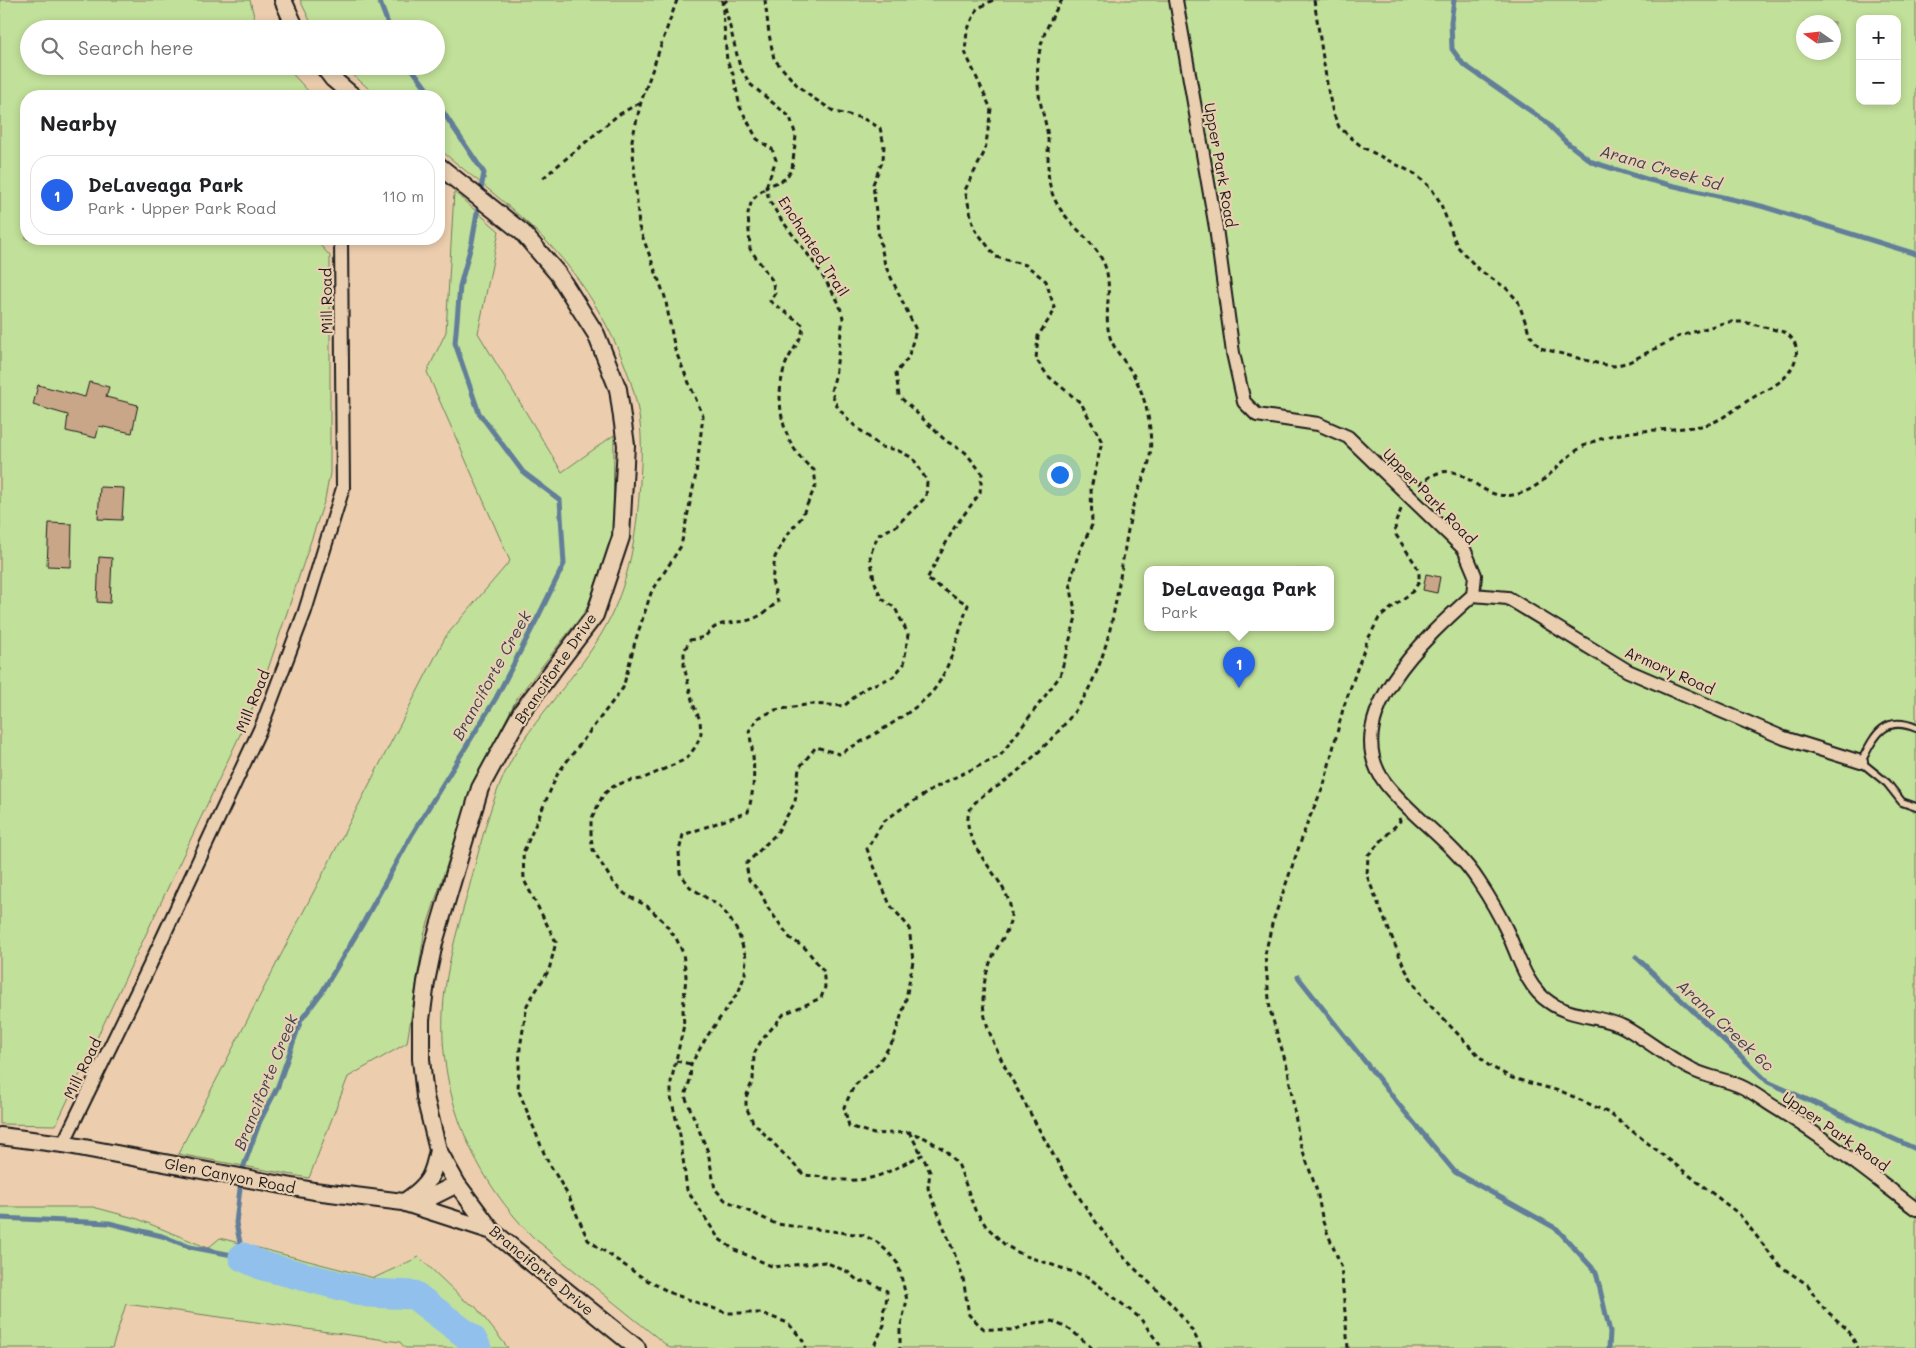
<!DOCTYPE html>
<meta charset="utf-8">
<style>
:root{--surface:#fff;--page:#f6f6f6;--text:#202124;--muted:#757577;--line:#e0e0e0;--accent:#2563eb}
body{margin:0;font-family:Mali,sans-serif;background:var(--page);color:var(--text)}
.controls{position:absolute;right:15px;top:15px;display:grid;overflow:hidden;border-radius:10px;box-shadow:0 2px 8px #0003}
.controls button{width:45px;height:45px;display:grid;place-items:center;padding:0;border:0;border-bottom:1px solid var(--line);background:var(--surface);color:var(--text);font:25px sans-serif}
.compass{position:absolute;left:1796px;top:15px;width:45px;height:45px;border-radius:50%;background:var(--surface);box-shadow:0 2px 8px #0003;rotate:284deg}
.you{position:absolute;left:1059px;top:474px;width:18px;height:18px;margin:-12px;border:4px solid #fff;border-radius:50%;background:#1a73e8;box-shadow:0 0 0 8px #1a73e833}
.badge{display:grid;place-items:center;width:32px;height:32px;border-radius:50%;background:var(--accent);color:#fff;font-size:16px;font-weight:700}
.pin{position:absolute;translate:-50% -41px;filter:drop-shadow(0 1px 2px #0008)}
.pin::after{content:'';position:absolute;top:26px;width:18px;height:15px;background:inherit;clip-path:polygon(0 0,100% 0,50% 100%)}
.popup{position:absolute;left:1144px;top:566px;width:190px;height:65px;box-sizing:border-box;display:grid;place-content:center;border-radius:10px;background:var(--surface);filter:drop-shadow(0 1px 4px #0005);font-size:16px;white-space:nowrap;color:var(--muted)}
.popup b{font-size:19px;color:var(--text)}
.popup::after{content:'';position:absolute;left:50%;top:100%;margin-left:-10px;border:10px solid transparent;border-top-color:var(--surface)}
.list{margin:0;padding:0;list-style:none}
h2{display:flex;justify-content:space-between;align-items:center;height:65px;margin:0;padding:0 20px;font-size:21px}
h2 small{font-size:16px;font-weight:400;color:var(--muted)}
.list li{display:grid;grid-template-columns:32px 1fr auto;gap:15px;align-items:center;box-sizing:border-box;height:80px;margin:0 10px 10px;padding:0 10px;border:1px solid var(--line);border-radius:20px}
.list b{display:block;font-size:19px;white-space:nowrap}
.list p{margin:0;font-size:16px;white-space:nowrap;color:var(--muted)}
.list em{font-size:16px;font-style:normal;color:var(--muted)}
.icon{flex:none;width:28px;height:28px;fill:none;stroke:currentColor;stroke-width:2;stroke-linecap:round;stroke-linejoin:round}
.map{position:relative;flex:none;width:1916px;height:1348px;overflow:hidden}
.search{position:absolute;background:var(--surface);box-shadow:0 2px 8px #0003;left:20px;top:20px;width:425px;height:55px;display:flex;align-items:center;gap:12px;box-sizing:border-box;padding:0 18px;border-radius:28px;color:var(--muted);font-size:19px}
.panel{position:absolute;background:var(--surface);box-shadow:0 2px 8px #0003;left:20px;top:90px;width:425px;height:155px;border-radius:20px}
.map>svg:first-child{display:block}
.green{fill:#c1e099;stroke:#6e7e5a;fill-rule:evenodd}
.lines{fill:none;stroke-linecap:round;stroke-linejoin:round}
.stream{stroke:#627e99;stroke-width:5}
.river{stroke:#91c0ec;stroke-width:29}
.building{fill:#c8a687;stroke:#1c1c1c}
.service-casing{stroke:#1c1c1c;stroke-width:10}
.minor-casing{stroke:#1c1c1c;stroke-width:16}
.tertiary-casing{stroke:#1c1c1c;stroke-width:20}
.path{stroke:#1c1c1c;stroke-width:3;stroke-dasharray:5 4;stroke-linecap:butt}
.service{stroke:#eacfb1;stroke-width:6}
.minor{stroke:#eacfb1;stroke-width:12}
.tertiary{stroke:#eacfb1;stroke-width:16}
.labels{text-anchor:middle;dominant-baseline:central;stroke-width:4.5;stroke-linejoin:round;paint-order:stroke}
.street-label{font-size:15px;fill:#1c1c1c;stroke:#eacfb1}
.water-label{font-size:16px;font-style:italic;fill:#394550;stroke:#eacfb1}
</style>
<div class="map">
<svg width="1916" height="1348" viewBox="0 0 1916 1348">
<rect width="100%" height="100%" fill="#ecceae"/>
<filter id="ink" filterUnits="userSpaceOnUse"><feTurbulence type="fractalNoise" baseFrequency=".02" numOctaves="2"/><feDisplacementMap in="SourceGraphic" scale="10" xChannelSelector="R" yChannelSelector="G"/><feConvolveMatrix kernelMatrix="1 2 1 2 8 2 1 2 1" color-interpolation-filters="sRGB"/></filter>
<g filter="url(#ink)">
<path class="green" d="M0,0H250L257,29H29V66H285L313,96H26V239H315L330,256V473L325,499L261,690L56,1125L0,1124Z
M300,0H1916V1348H670L534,1238C469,1173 433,1083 445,990C449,956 460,921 469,888C481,844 490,799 512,759C541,708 586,668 611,616C629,578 636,537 639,496C641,469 643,442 639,415C629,356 589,285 547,242C514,208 475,179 439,149V96H377L343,66H436V29H314ZM1860,19H1897V101H1860ZM1804,22H1834V52H1804ZM1148,569H1330V627H1148Z
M454,192L499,231L478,333L562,472L614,435L613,538L586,610L517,698L472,787L424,935L407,1043L348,1077L309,1178L178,1154L446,636L510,561L427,372L446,332Z
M0,1207H93L138,1219L208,1248L220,1238L374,1278L419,1257L464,1300L475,1306L508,1348H405L400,1342L126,1304L112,1348H0Z"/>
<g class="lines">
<path class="stream" d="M379,0L390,29
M1454,0L1451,22L1452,49L1463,64L1545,121L1565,141L1592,162L1649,180L1761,206L1916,254
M410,66L432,96
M439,106L484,173L480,194
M1636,957L1768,1082L1916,1149
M1298,977L1404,1111L1455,1172L1557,1229L1596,1272L1610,1332L1609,1348
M0,1218L109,1223L162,1236L190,1247L243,1257L236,1223L242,1171L260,1121L278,1086L301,1020L322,992L362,925L411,836L496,698L539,615L564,564L560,500L523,472L479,413L455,343L460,286L472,242L479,202"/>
<path class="river" d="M243,1257L263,1266L368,1293L414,1295L472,1339L477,1348"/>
</g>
<path class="building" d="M89,382L109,387L106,397L138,405L132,433L99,426L96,438L66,431L68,415L33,405L38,385L85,397Z
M100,487L124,488L122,520L98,519Z
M49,523L72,524L71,567L47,566Z
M99,557L112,558L110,603L97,602Z
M1426,574L1440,577L1437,593L1423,590Z"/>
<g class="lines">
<defs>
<path id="service" d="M1916,728C1883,714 1874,737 1861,762L1887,783L1902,802L1916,807"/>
<path id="minor" d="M1176,0L1216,228L1233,353L1244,402L1257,415L1318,424L1348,437L1464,549L1475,575L1473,595C1428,635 1335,718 1386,784C1414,819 1454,843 1479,882C1489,897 1499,914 1507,931C1518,955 1526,987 1549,1002C1571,1018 1600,1015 1624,1027C1647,1040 1667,1057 1691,1069C1706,1077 1724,1079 1740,1086C1752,1091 1764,1101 1776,1108C1825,1138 1870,1174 1916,1209
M1473,595L1508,598L1628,671L1784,738L1861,762
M63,1144L149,967L262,725L305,611L343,488L341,239"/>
<path id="tertiary" d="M283,0L296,29
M323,66L333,79L353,96
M439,166L522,232L558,274L596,334L618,389L626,445L621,537L595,615L522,711L480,788L434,943L426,982L421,1020V1059L425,1097L438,1150L457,1184L492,1231L637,1348
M0,1136L63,1144L314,1191L403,1202L431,1197L457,1184
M407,1200C429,1185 433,1176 438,1150
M405,1203L492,1231"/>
</defs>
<use href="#service" class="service-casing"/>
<use href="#minor" class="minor-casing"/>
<use href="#tertiary" class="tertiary-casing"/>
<path class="path" d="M677,0L641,102L632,140L639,227L665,297L675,350L703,416L696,474L681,546L651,593L635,642L623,688L558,773L523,853L524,880L556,942L549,970L527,1005L520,1048L518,1089L546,1158L569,1197L588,1240L643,1278L673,1294L727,1313H761L788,1323L802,1339L806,1348
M722,0L727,61L733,74L740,107L757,139L772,149L776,160L766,187L752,200L748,213L750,249L772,280L775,293L770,301L803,325C803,341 790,351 785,366C773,402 783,448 814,470L816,485L801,518L787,535L775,557L772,581L778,602C772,606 765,613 759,616C738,628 720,615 705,637L690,640L684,651V666L693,704L700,720L701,734L696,746L688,757L682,761L642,779L627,781L612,787L603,795L591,820V837L593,850L614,884L625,894L647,906L663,921L676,938L683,953L686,976L683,1011L684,1025L671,1082V1098L680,1135L687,1190L719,1239L735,1250L774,1267L825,1262L848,1272L858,1281L869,1282L887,1291L886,1305L883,1311L884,1325L873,1348
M727,0L724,3L740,67L750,84L790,117L796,136L792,169L785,179L766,187L769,200L780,218L816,265L839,303L843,318L835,377L831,391L837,406L849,421L881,447L897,450L913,458L927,481L926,497L896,526L878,535L870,555L874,580L881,598L895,608L908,634L904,664L893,677L865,688L844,706L812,704L775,710L758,718L749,731C755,760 756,784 748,812L683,835L679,851L680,873L690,887L719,906L728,916L738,932L746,957L745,974L739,991L708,1035L691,1064L690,1080L685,1096L708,1152L715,1189L725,1200L776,1224L863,1235L877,1242L888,1252L898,1264L907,1300L900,1329V1348
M765,0L769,34L774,59L797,85L810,96L835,112L862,118L880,128L884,145L883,160L873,184L878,231L885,265L916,330L908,358L896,373L899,396L946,441L965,452L982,473L980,493L954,528L927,579L968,605C959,631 953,660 938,684C922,710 866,739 839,754L816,747L799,768L795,802L777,833L746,864L749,880L761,893L768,908L790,938L805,948L823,970L825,987L821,998L784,1014L761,1041L754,1054L753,1080L746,1097V1107L753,1122L804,1175C824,1176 845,1183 865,1179C885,1176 904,1163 922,1155L930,1172L928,1188L955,1255L963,1278L969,1315L984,1329L1013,1330L1034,1323L1052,1321L1071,1330L1092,1348
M993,0L977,9L967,31L965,52L991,109L985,151L965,190L974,228L996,257L1026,265L1046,281L1055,310L1038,336L1036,359L1048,376L1081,403L1102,442L1091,488L1092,525L1078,555L1070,583L1076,617L1060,676L1000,756L943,783L901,809L883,822L867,849L890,905L909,927L913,961L905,1004L893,1041L877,1065L854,1086L844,1107L849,1126L874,1134L909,1132L925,1138L945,1150L959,1166L975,1210L986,1226L1005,1245L1023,1255L1088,1277L1140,1318L1162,1348
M1062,0C1042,32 1034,56 1039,94C1041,110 1047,124 1048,139C1049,160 1045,180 1055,200C1067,225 1095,240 1105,266C1114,291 1101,319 1112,342C1117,353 1126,363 1133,374C1146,397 1153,429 1150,456C1148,473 1137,489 1133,506C1117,574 1117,653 1075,711C1057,735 1028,764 1004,782C996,788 986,792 979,799C973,804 968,810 968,818C965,852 1012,882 1011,915C1010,928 1002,939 996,950C985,971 980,993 985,1017C992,1046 1009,1074 1023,1100C1052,1153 1082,1209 1122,1255C1149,1286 1185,1309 1201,1348
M1314,0L1328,90L1333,113L1339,127L1362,147L1415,174L1431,188L1440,202L1457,246L1479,270L1506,288L1518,301L1530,335L1540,348L1600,364L1614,366L1629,362L1680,336L1727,322H1744L1784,332C1804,343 1797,366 1783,379C1774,387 1763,391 1754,397C1736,407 1722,422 1701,426C1664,432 1626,427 1590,443C1560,455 1546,490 1513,495C1472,502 1462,446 1418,486
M543,178L618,115L641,102
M1399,818L1400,821L1368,855L1367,876L1404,967L1422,997L1488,1065L1512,1078L1563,1092L1609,1113L1739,1214L1780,1266L1808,1285L1821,1306L1848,1330L1858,1348
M676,1061L691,1064
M909,1132L922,1155
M1348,1348L1341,1266L1323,1222L1317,1191L1299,1140L1288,1070L1270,1010L1265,955L1272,924L1308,821L1324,785L1343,709L1367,641L1379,618L1413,591L1419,582V573L1416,565L1396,535L1395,524L1402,507"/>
<use href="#service" class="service"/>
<use href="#minor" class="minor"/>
<use href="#tertiary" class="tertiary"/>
</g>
</g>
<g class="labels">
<g class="street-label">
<text transform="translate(1221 165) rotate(80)">Upper Park Road</text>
<text transform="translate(814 246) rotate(57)">Enchanted Trail</text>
<text transform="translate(326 301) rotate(-91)">Mill Road</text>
<text transform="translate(1430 496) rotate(46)">Upper Park Road</text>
<text transform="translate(555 668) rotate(-55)">Branciforte Drive</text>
<text transform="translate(1670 670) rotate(24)">Armory Road</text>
<text transform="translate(252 701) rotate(-68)">Mill Road</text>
<text transform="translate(82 1068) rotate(-64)">Mill Road</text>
<text transform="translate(1836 1131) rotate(35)">Upper Park Road</text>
<text transform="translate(230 1175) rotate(11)">Glen Canyon Road</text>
<text transform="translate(542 1270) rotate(40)">Branciforte Drive</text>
</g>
<g class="water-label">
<text transform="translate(1661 167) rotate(16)">Arana Creek 5d</text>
<text transform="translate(491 675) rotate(-61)">Branciforte Creek</text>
<text transform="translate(1726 1025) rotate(43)">Arana Creek 6c</text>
<text transform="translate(265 1082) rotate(-68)">Branciforte Creek</text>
</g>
</g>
</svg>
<div class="controls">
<button>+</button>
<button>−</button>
</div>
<svg class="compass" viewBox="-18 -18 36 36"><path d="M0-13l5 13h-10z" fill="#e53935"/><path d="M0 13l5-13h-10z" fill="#757577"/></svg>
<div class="you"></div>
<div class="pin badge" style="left:1239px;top:688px">1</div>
<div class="popup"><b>DeLaveaga Park</b>Park</div>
<div class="search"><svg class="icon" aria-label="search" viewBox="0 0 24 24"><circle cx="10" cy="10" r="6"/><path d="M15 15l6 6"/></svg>Search here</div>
<section class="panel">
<h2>Nearby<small></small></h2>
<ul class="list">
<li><span class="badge">1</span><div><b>DeLaveaga Park</b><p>Park · Upper Park Road</p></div><em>110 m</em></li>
</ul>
</section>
</div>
